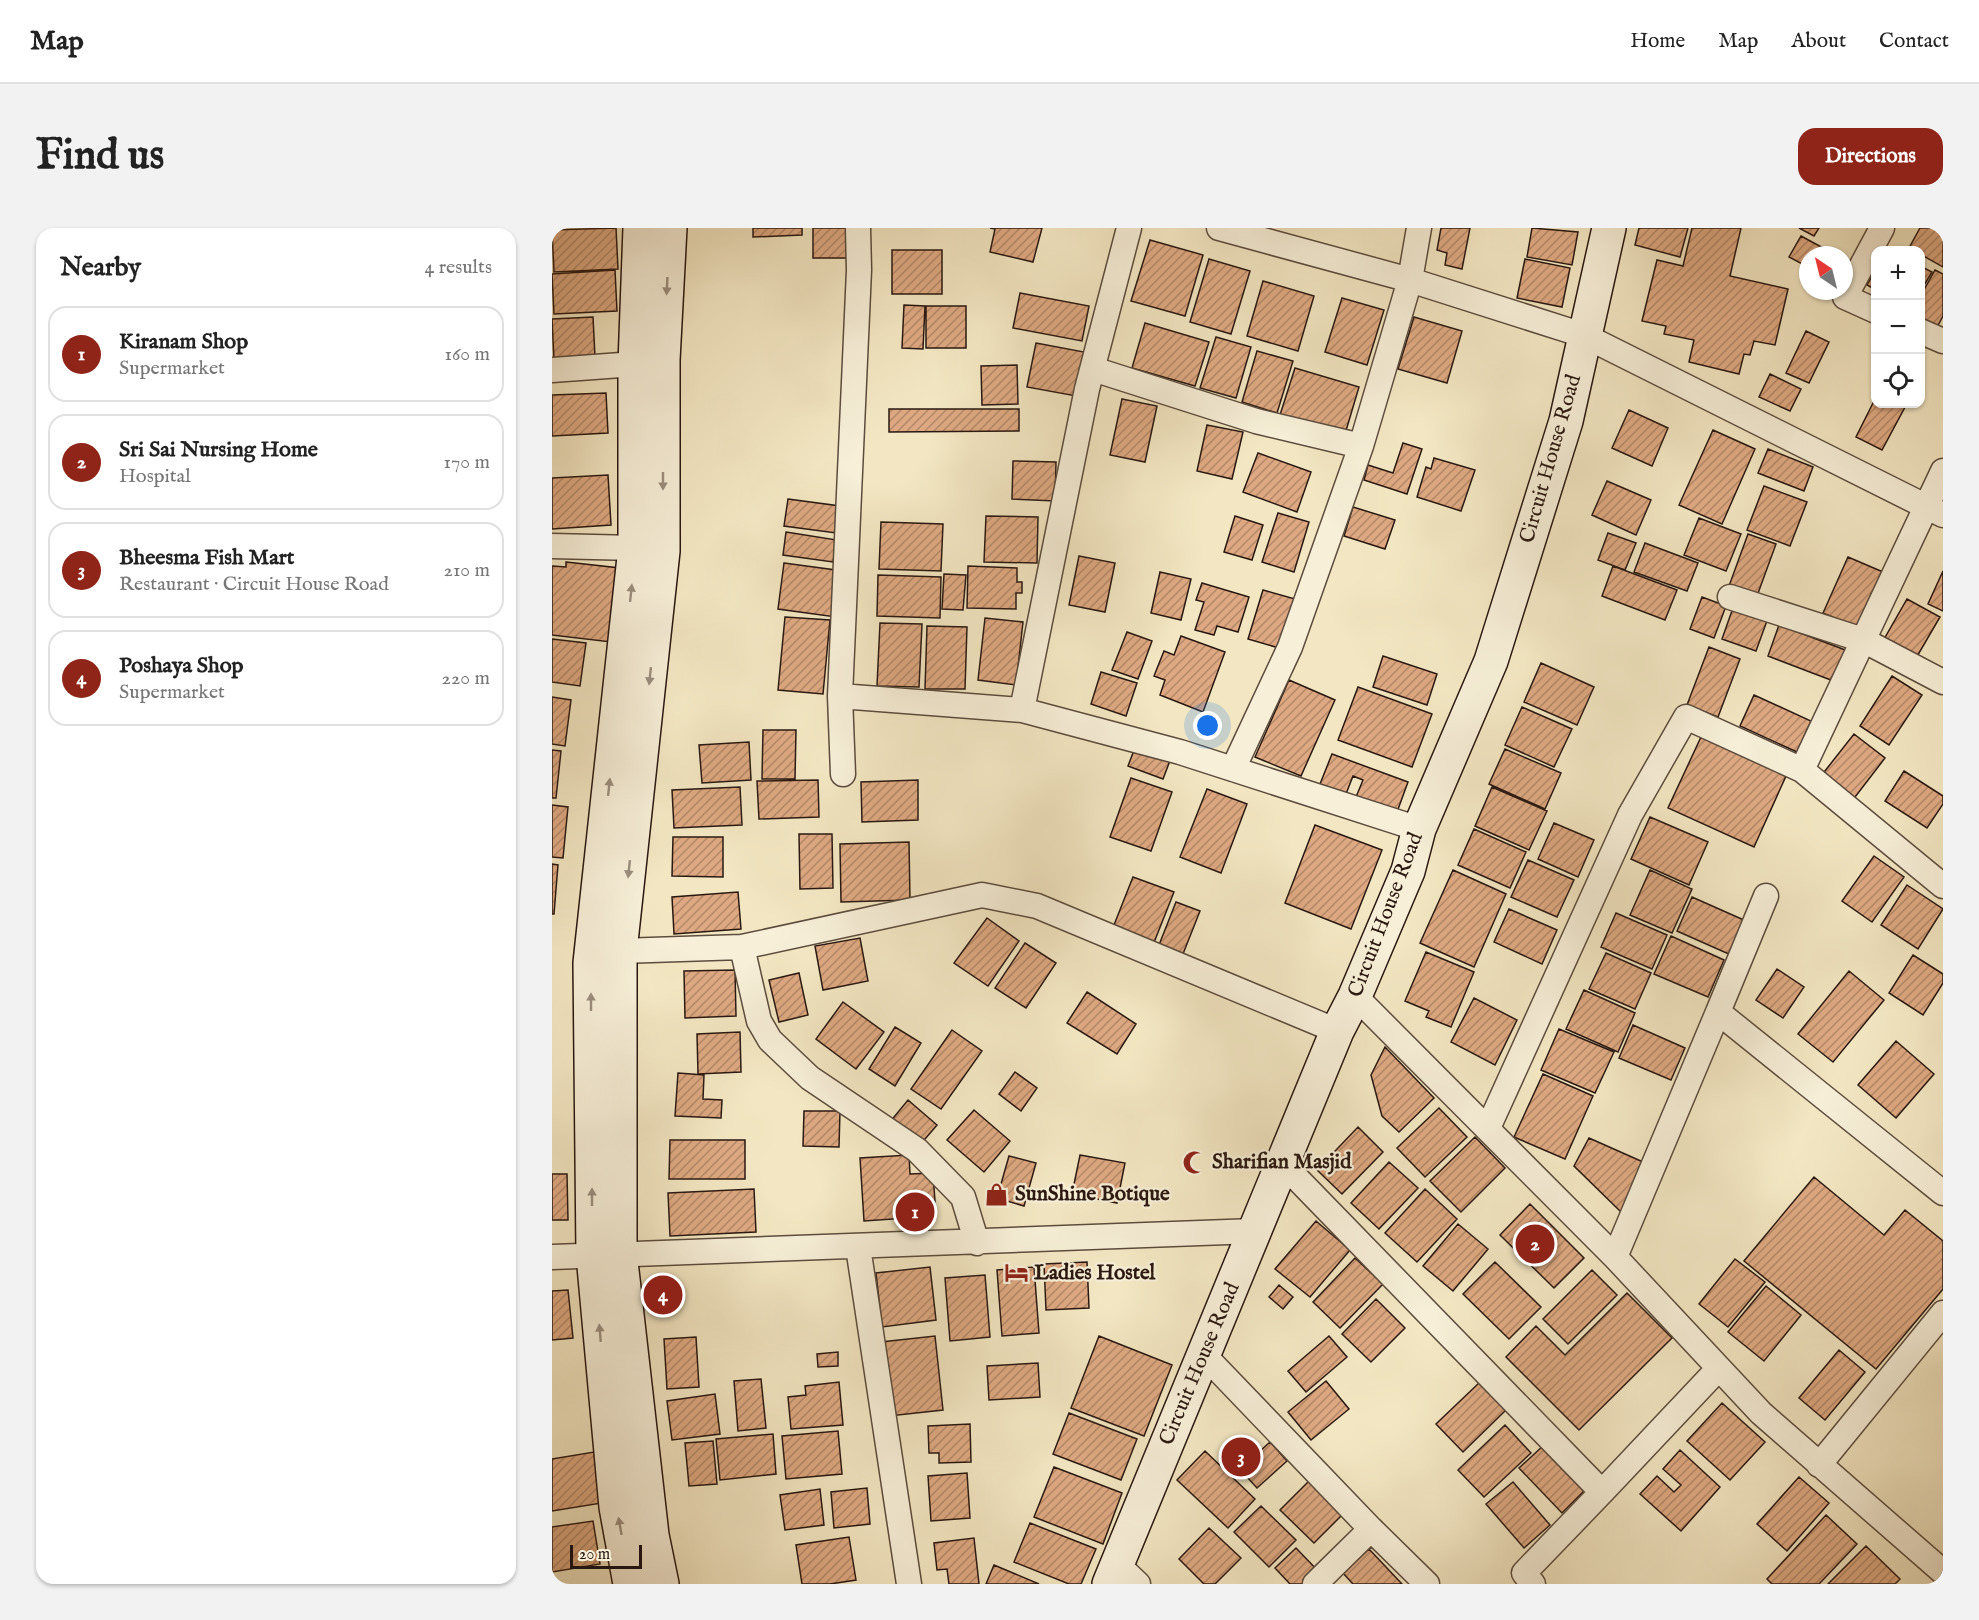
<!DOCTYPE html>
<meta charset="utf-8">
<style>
:root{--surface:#fff;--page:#f2f2f2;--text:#222;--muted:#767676;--line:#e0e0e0;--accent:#8f2418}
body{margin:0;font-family:"IM FELL English",serif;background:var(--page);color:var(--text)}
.controls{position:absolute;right:18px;top:18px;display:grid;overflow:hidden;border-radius:12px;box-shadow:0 2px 4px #0004}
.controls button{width:54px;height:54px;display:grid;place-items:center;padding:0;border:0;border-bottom:2px solid var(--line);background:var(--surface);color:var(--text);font:30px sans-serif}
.compass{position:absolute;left:1247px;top:18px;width:54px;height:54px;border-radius:50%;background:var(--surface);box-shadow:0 2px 4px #0004;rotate:325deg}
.scale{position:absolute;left:18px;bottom:15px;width:72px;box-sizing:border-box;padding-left:6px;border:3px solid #2a1810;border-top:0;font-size:16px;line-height:21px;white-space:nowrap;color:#2a1810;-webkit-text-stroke:4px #f7efd8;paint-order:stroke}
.you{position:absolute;left:656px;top:498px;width:21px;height:21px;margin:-15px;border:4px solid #fff;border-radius:50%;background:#1a73e8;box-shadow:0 0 0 9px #1a73e833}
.badge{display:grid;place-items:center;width:39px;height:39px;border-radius:50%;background:var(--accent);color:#fff;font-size:20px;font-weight:700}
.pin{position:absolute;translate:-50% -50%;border:3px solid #fff;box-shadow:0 2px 6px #0006}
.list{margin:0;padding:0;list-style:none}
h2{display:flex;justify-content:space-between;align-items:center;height:78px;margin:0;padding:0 24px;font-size:26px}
h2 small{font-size:20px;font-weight:400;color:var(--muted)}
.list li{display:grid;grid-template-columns:39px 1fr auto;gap:18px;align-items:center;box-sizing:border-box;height:96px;margin:0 12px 12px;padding:0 12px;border:2px solid var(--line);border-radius:18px}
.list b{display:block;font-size:22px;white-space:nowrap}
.list p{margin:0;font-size:20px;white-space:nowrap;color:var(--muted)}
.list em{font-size:20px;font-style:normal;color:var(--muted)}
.icon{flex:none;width:33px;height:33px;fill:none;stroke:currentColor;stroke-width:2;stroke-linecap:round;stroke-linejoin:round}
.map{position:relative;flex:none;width:1391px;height:1356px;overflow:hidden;border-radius:18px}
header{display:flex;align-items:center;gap:36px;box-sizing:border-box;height:84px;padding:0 30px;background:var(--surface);border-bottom:2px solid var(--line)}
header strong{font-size:28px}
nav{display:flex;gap:33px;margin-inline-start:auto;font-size:21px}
.intro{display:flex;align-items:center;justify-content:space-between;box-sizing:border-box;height:144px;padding:0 36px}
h1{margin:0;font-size:42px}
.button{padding:15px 27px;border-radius:18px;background:var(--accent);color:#fff;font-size:21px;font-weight:700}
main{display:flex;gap:36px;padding:0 36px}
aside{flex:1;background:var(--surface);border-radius:18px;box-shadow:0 2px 4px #0004}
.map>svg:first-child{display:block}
.building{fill:url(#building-hatch);stroke:#2a1810;stroke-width:1.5}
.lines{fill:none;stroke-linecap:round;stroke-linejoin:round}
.street-casing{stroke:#5c4c3d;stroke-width:27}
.secondary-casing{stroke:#2a1810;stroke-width:36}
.street{stroke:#f7efd8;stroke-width:24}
.secondary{stroke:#f7efd8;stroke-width:33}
.oneway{fill:#9b8e7e}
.labels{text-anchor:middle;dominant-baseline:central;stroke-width:4.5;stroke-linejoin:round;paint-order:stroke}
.street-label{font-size:21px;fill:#2a1810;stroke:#f7efd8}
.poi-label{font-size:21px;font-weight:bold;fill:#2a1810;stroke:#f7efd8;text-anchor:start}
</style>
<header>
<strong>Map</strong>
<nav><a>Home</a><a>Map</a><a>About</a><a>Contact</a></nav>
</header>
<div class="intro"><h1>Find us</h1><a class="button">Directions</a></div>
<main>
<aside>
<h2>Nearby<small>4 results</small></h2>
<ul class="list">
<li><span class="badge">1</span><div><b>Kiranam Shop</b><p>Supermarket</p></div><em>160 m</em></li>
<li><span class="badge">2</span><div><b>Sri Sai Nursing Home</b><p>Hospital</p></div><em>170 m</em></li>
<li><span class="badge">3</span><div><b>Bheesma Fish Mart</b><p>Restaurant · Circuit House Road</p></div><em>210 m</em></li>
<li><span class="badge">4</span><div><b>Poshaya Shop</b><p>Supermarket</p></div><em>220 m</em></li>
</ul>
</aside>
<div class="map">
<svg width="1391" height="1356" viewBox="0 0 1391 1356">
<defs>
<pattern id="building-hatch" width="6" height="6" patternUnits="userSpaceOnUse" patternTransform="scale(1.5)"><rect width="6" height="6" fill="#dea982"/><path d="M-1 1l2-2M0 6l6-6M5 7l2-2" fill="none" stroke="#b48969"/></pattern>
</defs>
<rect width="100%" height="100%" fill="#f3e7c3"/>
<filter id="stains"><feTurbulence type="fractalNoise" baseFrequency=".00333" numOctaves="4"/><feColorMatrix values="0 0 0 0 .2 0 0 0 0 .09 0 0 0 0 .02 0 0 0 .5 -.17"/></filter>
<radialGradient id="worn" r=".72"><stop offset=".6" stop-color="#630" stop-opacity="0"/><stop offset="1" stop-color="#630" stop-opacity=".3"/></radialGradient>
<path class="building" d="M64,0L66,41L2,44L0,2Z
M201,0H250V7L201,9Z
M261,0H300L299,30H261Z
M438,0H490L481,34L438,24L443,1Z
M889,0H918L910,41L893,37L895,25L885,22Z
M980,0L1026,4L1020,37L975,29Z
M1087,0H1136L1128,29L1083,17Z
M1140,0H1189L1178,48L1236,61L1223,117L1202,113L1198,127L1192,126L1187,146L1137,134L1142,112L1112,106L1114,98L1090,93L1105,32L1131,38Z
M1247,0H1267L1262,8Z
M1368,0H1391V39L1368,26V22L1357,20Z
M1249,8L1284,27H1256V39L1237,29Z
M598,12L651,27L633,88L579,73Z
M340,22H390V66H340Z
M657,31L698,43L679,106L638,94Z
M973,31L1018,40L1010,79L965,70Z
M1368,38L1380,44L1368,64Z
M1324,41V62L1315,57Z
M63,42L65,83L2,86L0,46Z
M1383,42L1391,46V88L1384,101L1368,92V69Z
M711,53L762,68L746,123L695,108Z
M468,65L537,78L530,113L461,100Z
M790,70L832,82L815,137L773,124Z
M352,77L373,78L371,121L350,120Z
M374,78H414V120H374Z
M41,89L43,129L2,132L0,91Z
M862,89L910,103L895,155L846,141Z
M593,95L657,114L643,158L580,140Z
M1254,103L1277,114L1257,155L1234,145Z
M664,109L699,119L684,170L648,160Z
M484,115L532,124L524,168L475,159Z
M705,123L741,133L725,185L690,174Z
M465,137L466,176L430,177L429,138Z
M743,140L807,159L793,206L728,187Z
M1218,146L1249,161L1238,183L1207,169Z
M54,165L56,205L0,208V167Z
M1324,169V176H1346L1353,179L1330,222L1304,209Z
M570,171L605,178L593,234L558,227Z
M337,181H467V203L337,204Z
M1077,182L1116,200L1100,238L1060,220Z
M655,197L691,204L680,251L645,243Z
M1161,202L1203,221L1170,296L1127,277Z
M851,215L870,221L855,266L812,252L816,237L841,245Z
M1216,221L1261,239L1252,263L1206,245Z
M706,225L759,244L745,284L691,264Z
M882,230L923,242L909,283L865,269L874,239L879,241Z
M461,233L504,234L503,273L460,271Z
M56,247L59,297L0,301V250Z
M1055,253L1099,272L1084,307L1040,287Z
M1212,258L1255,274L1238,318L1195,302Z
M236,271L288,278L284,305L232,298Z
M801,279L843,292L833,321L792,308Z
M726,285L757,294L742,344L710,334Z
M434,288L486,289L485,335L432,334Z
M683,288L711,297L700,332L672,324Z
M1147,290L1189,306L1174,343L1132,327Z
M329,294L391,296L389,343L327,341Z
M234,304L285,312L281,334L231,327Z
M1056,305L1084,315L1073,342L1046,332Z
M1196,306L1224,316L1205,368L1177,358Z
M1093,315L1146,335L1135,363L1082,344Z
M527,328L563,335L553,384L517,377Z
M1296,329L1331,344L1306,400L1271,385Z
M14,334L68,340L59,414L0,407V338L14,339Z
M232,335L291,343L284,389L226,381Z
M416,338L465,340V354H470V365H464V381L415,380Z
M1061,338L1125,362L1113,392L1050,368Z
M1391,343V383L1376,376Z
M608,344L639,351L629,392L599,385Z
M392,346L414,347L411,382L390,381Z
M326,347L389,349L388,390L325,388Z
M650,355L697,369L686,404L665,398L662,407L643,402L652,374L644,372Z
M711,362L743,371L727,420L696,411Z
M1150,369L1174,378L1162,410L1138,401Z
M1355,371L1388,389L1363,432L1331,413Z
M1182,377L1216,390L1204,423L1170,411Z
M233,389L278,392L271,466L226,462Z
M433,390L471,394L464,457L426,452Z
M328,395L370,396L367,459L325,458Z
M1227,397L1296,423L1284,454L1216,428Z
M375,398L415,399L413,461H373Z
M575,404L600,413L586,451L560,442Z
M629,408L673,424L651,484L608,467L613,452L602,448L612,423L622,427Z
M0,411L34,415L28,458L0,454Z
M1157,419L1188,431L1166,489L1135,477Z
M831,428L885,446L875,477L821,459Z
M989,435L1042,459L1025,497L972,474Z
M549,444L585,455L574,488L539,476Z
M1340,448L1370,467L1337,517L1308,498Z
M737,452L783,472L749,548L703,529Z
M806,459L880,486L860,539L786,512Z
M1202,467L1259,493L1245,524L1188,498Z
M0,469L19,472L13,518L0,516Z
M970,479L1020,501L1002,539L953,517Z
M211,502H244L243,551H210Z
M1302,506L1333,530L1300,573L1269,548Z
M1149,509L1234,548L1202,619L1116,580Z
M197,514L199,552L150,555L147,517Z
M584,517L619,530L611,551L576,538Z
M953,521L1009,545L993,581L937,556Z
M0,522L9,523L4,570H0Z
M780,526L856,554L845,584L804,569L811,552L801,548L794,566L768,556Z
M1352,543L1391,568V576L1375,600L1333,573Z
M579,550L620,564L599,623L558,609Z
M266,552L267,589L207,591L205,553Z
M366,552V592L310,594L309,554Z
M188,559L190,597L122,600L120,562Z
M940,559L995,583L977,622L923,598Z
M655,561L695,576L669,645L628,629Z
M0,577L16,579L11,630L0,629Z
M1098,589L1156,614L1137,657L1079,631Z
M1002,595L1042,612L1026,649L986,631Z
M763,597L830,622L799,701L733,675Z
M922,601L974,624L958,660L906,637Z
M247,606H280L281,660L248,661Z
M121,609H171V649L120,648Z
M357,614L358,672L289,674L288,616Z
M1322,628L1352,649L1320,694L1290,673Z
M976,632L1022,652L1005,689L959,669Z
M0,636L6,637L2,686H0Z
M901,642L954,666L922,739L868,715Z
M1098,642L1140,661L1120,705L1078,687Z
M581,649L622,664L601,717L560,702Z
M1355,657L1391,681L1366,721L1329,697Z
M186,664L189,701L122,706L120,669Z
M1140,669L1194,693L1179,727L1125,703Z
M624,674L648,683L629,731L605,722Z
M957,681L1005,702L990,736L942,714Z
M1064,685L1115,707L1100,741L1049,719Z
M435,690L467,713L436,758L402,735Z
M1119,708L1172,732L1156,769L1102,746Z
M308,710L316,753L271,762L263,718Z
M473,715L504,735L474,780L443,760Z
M874,724L922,744L899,799L874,789L877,783L853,773Z
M1054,725L1099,745L1083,781L1037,761Z
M1361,727L1391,746V755L1371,787L1337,765Z
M1225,741L1252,759L1231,790L1204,772Z
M183,742L184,788L133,790L132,743Z
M1297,743L1332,772L1281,834L1246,806Z
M247,745L256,787L227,794L217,752Z
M1032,762L1083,785L1066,824L1014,801Z
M535,764L584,796L565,826L515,795Z
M922,770L965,792L943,837L899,814Z
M291,774L332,804L304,841L264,811Z
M1081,797L1133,820L1119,852L1067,830Z
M343,799L369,815L343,858L317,841Z
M1007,801L1062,824L1043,865L989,842Z
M400,802L430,823L389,881L359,861Z
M188,804L189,844L146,846L145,806Z
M1344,813L1382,846L1344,890L1306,857Z
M833,819L882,870L847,904L830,888L819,847Z
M463,844L485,860L469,883L447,866Z
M126,845L152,847L151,871L170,872L169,890L123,888Z
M991,846L1041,868L1013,931L962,909Z
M356,872L385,897L367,918L338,894Z
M887,880L915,909L873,949L845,920Z
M422,882L458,913L432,944L395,912Z
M252,883H288L287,919L251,918Z
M806,899L831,924L790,966L765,942Z
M923,909L953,940L909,984L878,953Z
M1037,910L1091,934L1069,984L1022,938Z
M118,912H193V951H117Z
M357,927L358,946L381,945L384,988L312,993L308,930Z
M528,927L573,935L565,975L520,966Z
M457,928L484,935L472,978L445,970Z
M837,934L866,960L827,1001L799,975Z
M0,946H15L16,992H0Z
M1262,949L1332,1007L1353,982L1391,1013V1061L1324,1141L1192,1033Z
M202,961L204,1004L118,1008L116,965Z
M873,961L905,991L865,1034L833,1005Z
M978,976L1032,1030L1002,1060L948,1007Z
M764,993L798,1022L758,1069L723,1041Z
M906,996L936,1021L901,1063L871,1038Z
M803,1030L831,1056L788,1100L761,1074Z
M1183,1031L1213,1054L1176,1099L1147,1076Z
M535,1034L537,1080L494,1082L492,1036Z
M943,1034L989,1079L957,1111L911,1066Z
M378,1039L384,1092L330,1099L324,1045Z
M482,1039L487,1105L450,1108L445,1042Z
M1040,1042L1065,1067L1016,1116L991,1091Z
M433,1047L438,1109L398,1113L393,1050Z
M727,1057L741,1069L731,1081L717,1069Z
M1214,1058L1249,1087L1212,1133L1176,1104Z
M16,1062L21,1110L0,1112V1063Z
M1075,1065L1120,1110L1027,1202L954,1129L984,1098L1013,1127Z
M824,1071L853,1100L819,1134L790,1106Z
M383,1108L391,1182L337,1188L329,1114Z
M547,1108L620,1137L592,1208L519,1180Z
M777,1108L795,1129L754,1164L736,1143Z
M144,1109L147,1159L115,1161L112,1111Z
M1287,1122L1313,1144L1273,1192L1247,1170Z
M286,1124V1138L266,1139L265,1126Z
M486,1135L488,1169L437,1172L435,1138Z
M209,1151L214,1200L186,1203L182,1153Z
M774,1153L797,1181L759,1212L736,1184Z
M287,1154L291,1197L239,1201L236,1169L254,1167L253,1158Z
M928,1154L954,1182L911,1224L884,1196Z
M163,1166L168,1206L120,1212L115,1173Z
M1170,1175L1213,1214L1178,1252L1135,1213Z
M517,1185L585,1211L569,1252L501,1226Z
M418,1196L419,1234L387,1235V1225H377L376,1198Z
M953,1197L979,1225L932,1269L906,1242Z
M286,1203L290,1246L234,1251L230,1208Z
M221,1206L224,1246L168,1252L164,1211Z
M161,1213L165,1256L137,1258L133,1215Z
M718,1214L735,1233L705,1260L675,1227L685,1218L698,1232Z
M992,1217L1034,1261L1010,1285L967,1240Z
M1128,1222L1168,1259L1129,1303L1088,1266L1105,1248L1122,1264L1129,1257L1111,1241Z
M653,1223L703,1271L676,1300L625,1252Z
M42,1224L50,1275L0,1283V1231Z
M502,1239L570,1265L551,1316L482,1289Z
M415,1245L418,1290L379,1293L376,1248Z
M1247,1249L1277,1275L1235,1323L1205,1296Z
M757,1253L791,1286L762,1315L728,1282Z
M961,1254L998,1297L972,1320L934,1276Z
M315,1260L318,1296L282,1300L279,1264Z
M268,1261L272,1297L233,1302L228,1267Z
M709,1278L744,1312L717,1339L682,1304Z
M1274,1287L1305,1316L1267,1356H1220L1215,1351Z
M41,1293L48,1336L0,1344V1299Z
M478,1295L544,1321L529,1356H517L462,1334Z
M657,1300L689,1330L663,1356H652L627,1331Z
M297,1309L304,1352L278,1356H250L244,1317Z
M422,1310L427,1356H397L395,1341L385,1342L382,1315Z
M1314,1318L1348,1351L1343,1356H1276Z
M744,1320L768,1345L756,1356H738L723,1340Z
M817,1321L850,1356H801L791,1345Z
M442,1337L487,1356H434Z"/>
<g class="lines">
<defs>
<path id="street" d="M306,0L307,42L288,468L470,482L628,524L867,601
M667,0L858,52L1031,107L1391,287
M1324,83L1293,69L1330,0
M1368,103L1391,113
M541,141L704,193L809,218
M0,142L83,136
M1391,243L1250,542L1391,658
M0,318L83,320
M1178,369L1311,412L1391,454
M288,468L291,546
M470,482L535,161L577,0
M681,541L738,419L809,218L858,52L867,0
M190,719L207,793L218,812L258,850L365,922L411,969L425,1015
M68,723L190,719L430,667L485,678L785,803
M803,768L1063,1029L1209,1185L1391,1344
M1166,784L1214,668
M936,900L1078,587L1134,489L1250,542
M730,935L1050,1264L1167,1140
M306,1019L357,1356
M0,1029L703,1003
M1063,1029L1166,784L1391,965
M652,1127L819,1301L875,1356
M1267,1237L1391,1085
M565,1336L586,1356
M763,1356L819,1301
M981,1356L972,1345L1050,1264"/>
<path id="secondary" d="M78,1356L64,1279L41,1027L38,735L83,320V136L88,0
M110,1356L100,1307L68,1025V723L111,323V132L118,0
M557,1356L785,803L803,768L856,643L867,601L939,433L1014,193L1057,0"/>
</defs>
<use href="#street" class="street-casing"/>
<use href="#secondary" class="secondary-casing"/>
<use href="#street" class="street"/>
<use href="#secondary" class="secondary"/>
</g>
<defs><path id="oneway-solid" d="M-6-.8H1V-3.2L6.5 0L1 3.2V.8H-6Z" transform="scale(1.5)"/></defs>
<g class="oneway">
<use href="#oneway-solid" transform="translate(115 58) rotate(93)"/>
<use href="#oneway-solid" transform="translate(111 253) rotate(90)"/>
<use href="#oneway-solid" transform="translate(79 365) rotate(-84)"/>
<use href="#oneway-solid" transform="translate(98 448) rotate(96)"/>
<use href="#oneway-solid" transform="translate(57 559) rotate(-84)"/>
<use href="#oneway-solid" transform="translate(77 641) rotate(96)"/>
<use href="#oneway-solid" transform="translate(39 774) rotate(-90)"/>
<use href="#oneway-solid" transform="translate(40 969) rotate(-90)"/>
<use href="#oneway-solid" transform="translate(48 1105) rotate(-95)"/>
<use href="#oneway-solid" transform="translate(68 1298) rotate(-100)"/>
</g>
<defs>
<symbol id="mosque-bare" viewBox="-9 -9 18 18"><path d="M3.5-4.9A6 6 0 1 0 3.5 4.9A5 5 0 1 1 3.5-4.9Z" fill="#8f2418" stroke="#f7efd8" stroke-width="2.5" paint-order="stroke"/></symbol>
<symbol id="shop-bare" viewBox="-9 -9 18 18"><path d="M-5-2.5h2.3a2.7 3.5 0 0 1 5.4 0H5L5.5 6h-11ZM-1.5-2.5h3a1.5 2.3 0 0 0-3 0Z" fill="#8f2418" stroke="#f7efd8" stroke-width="2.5" paint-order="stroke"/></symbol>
<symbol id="hotel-bare" viewBox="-9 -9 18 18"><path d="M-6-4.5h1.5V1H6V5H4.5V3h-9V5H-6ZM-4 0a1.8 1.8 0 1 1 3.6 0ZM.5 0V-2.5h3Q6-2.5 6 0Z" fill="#8f2418" stroke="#f7efd8" stroke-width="2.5" paint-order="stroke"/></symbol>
</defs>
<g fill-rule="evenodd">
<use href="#mosque-bare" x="626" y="918" width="33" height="33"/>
<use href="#shop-bare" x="428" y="950" width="33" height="33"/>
<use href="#hotel-bare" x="448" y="1028" width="33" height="33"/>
</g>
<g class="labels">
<g class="street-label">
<text transform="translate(999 231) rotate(-74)">Circuit House Road</text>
<text transform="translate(834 687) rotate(-69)">Circuit House Road</text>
<text transform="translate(648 1136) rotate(-67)">Circuit House Road</text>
</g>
<g class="poi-label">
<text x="660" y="934">Sharifian Masjid</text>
<text x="463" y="966">SunShine Botique</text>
<text x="482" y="1045">Ladies Hostel</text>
</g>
</g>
<rect width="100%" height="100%" filter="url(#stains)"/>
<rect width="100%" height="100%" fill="url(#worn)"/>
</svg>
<div class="controls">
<button>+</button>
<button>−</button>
<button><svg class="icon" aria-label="locate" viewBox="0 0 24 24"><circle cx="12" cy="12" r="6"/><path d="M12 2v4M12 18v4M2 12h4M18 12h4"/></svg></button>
</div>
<svg class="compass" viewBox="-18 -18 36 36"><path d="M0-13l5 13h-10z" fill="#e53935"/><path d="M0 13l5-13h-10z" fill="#767676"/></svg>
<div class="scale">20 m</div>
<div class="you"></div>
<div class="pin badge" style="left:363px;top:984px">1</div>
<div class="pin badge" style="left:983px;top:1016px">2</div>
<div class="pin badge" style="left:689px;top:1229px">3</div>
<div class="pin badge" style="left:111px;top:1067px">4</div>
</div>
</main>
